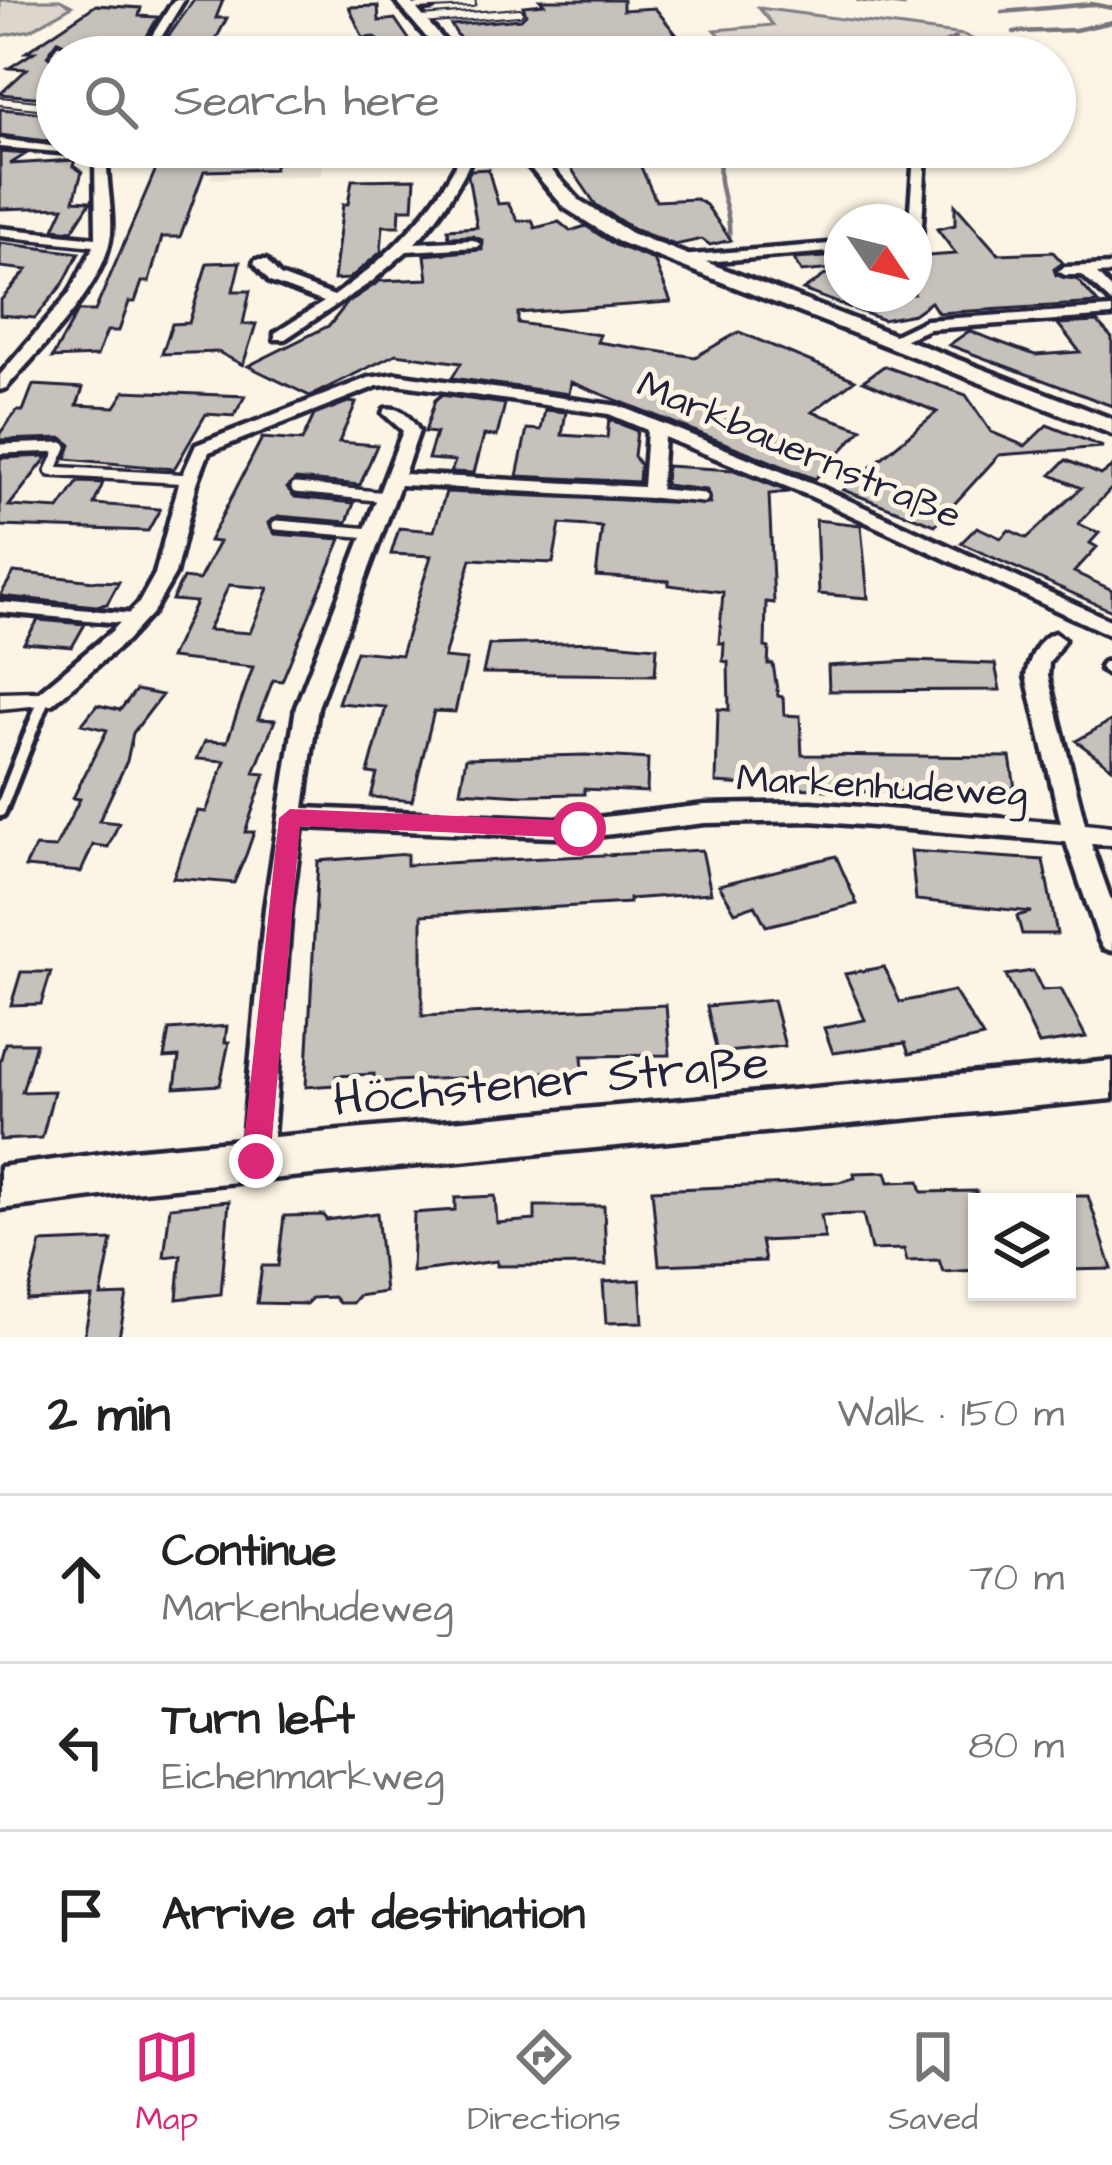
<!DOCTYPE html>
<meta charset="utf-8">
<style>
:root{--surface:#fff;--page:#f6f6f6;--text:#222;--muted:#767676;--line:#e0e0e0;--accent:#db2777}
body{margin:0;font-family:"Architects Daughter",sans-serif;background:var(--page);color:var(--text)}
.controls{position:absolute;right:36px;bottom:36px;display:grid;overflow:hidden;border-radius:0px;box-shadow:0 3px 9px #0004}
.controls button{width:108px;height:108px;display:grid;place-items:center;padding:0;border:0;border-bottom:3px solid var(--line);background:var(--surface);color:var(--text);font:60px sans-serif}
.compass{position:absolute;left:824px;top:204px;width:108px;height:108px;border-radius:50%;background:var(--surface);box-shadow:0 3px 9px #0004;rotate:125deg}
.stop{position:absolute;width:36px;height:36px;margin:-27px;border:9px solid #db2777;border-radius:50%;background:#fff}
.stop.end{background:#db2777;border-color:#fff;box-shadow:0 3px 12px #0008}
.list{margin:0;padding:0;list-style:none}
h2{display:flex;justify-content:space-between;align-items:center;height:156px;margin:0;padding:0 48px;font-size:51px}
h2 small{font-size:39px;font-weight:400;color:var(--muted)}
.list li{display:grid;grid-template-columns:78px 1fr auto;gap:36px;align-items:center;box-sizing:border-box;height:168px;padding:0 48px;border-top:3px solid var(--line)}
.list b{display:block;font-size:45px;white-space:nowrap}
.list p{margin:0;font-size:39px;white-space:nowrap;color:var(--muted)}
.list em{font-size:39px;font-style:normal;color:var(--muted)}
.icon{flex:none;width:66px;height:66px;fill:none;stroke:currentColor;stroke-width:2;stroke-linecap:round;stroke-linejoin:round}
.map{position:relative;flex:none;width:1112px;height:1337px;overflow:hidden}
.search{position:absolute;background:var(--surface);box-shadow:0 3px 9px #0004;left:36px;right:36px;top:36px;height:132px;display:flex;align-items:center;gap:30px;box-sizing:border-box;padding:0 42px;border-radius:66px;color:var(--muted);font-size:45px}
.sheet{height:660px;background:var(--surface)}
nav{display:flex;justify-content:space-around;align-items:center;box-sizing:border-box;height:168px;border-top:3px solid var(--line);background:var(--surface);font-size:33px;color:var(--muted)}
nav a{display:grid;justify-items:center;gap:6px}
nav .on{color:var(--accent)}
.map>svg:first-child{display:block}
.built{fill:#ece5d8}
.green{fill:#dcd6cc;stroke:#7f7c84;stroke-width:3}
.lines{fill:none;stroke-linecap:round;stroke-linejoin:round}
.stream{stroke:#78757e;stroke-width:4.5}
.building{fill:#c6c1bb;stroke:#22223b;stroke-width:3;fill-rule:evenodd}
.service-far3-casing{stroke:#22223b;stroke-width:10}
.service-far2-casing{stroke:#22223b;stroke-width:14}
.service-far1-casing{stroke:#22223b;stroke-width:16}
.service-casing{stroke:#22223b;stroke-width:20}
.minor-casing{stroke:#22223b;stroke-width:9}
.secondary-casing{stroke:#22223b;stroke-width:9}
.service-far3{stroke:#fcf5e5;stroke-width:6}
.service-far2{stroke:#fcf5e5;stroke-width:8}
.service-far1{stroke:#fcf5e5;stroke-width:9}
.service{stroke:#fcf5e5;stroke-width:10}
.minor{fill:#fcf5e5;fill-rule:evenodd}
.secondary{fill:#fcf5e5;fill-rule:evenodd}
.route{fill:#db2777}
.labels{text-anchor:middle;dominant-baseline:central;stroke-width:10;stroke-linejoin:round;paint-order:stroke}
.street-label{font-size:39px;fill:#22223b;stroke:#fcf5e5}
.near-street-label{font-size:48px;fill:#22223b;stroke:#fcf5e5}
</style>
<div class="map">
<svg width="1112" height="1337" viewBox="0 0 1112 1337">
<rect width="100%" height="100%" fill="#fcf5e5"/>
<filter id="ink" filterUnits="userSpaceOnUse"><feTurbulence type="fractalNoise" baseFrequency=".00833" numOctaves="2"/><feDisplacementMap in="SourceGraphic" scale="24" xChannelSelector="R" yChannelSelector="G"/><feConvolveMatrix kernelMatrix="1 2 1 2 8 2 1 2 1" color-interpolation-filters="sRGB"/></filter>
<g filter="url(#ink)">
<path class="built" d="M220,147H457L456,159L324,162L321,175L210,179Z"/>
<path class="green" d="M0,0H60L72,6L31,30L0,36Z
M759,8L964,35L978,42L951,57H931L925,49L913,57H735L739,56L715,30L773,25Z"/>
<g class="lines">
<path class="stream" d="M858,0L904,5
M1002,12L1091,4L1112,8
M1014,32L1075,30L1112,22
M930,57L928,50L956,38
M729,240C732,205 714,192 721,153L730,147"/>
</g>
<path class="building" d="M194,0H223L216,18H227L213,45H192L187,57H154Z
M540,0H623V10L655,8L693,55L491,57L490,48L465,47L451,25L521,19L526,14L523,6L544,4Z
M96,5L141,8L139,16L158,17L135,57H66V45L58,41L47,56L57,64V99L0,94L27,69L9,68L34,52H26Z
M378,6L379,21L395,19L417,51L388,55L375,37L363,38L349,7Z
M0,109L57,114V134L46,141L0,135Z
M278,147L274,169L204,171L180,237H162L149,282H142L135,302H129L119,331H107L97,356L52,358L78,311H95L165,148Z
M633,149L656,201L696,199L706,205L731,240L710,245L702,239L675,245L633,229L596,205L560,152Z
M0,152L26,154L10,164L75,160L73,166L82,172L74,200L91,201L72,231L54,229L64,207L0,209Z
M488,169L498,204L508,203L518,221L532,220L535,228L559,222L570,231L586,226L615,245L654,260L671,302L518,313V323L600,335L597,342L695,357L739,332L855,380L812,412L862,429L815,479L571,382L569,394L452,378L461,363L396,354L310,396L248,366L330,325L347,303L380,281L428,279L425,255L482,250V240L473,236L449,237L448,229L477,227L468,175L471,170Z
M415,179L413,209H400L399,226H383L381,252L349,279L334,280L343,204H348L352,180Z
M955,205L998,254L1053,252L1063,263L1054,269L1056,275L1078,280L1098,303L938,313L931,302L914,314L883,320L803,290L834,269L801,272L794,259L842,256V294H914V257L956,254L937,229L955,225Z
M0,243L79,253L63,284L35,318L0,315V301L27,270L0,267Z
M240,262L233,291H250L243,324H256L243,365L218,352L162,354L172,324L189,323L207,263Z
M1097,322L1112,338V406L949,345L969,331L1035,355L1080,352L1058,324Z
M884,366L966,395L991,432L1025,446L1047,425L1103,447L999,455L935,525L843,490L937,412L863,381Z
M33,385L83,388L77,405L115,407L125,391L245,396L234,416L206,414L174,469L66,459L71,445L63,438L0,440V433L17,411H23Z
M441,395L505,404L497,436L484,435L474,473L451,472L455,461L428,459L436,433L425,432L435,400Z
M348,402L356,403L339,442L377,445L360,485L296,479L287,488L295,497L354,503L347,522L278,516L268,523L275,534L341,539L282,681L273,680L258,719L275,720L254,773L265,774L245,832H254L246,855L234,883L173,878L198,811L206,812L225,761L197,759L205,741L227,742L253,667L170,658L196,602L172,600L183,578L199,580L219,542L209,541L262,438L302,441L314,415ZM229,585L268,588L250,633L208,630Z
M545,410L566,412L562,435L607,438L609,419L637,431L634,456L640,465L639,482L517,476L527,429L541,430Z
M48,456L9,506L59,509L78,482L103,483L94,504L160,509L148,531L0,526V458Z
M1066,460L1101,475L1112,467V488L1078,524L1099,533L1090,543L1097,547L1074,572L1112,590V611L961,543L977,527L1001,538L1009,530L1027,538L1081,488L1051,475Z
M666,466L734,470L789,492L769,494L774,603L766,602L765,647L769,648L768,664H773L778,696L783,697L784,715L800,716L802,755L1010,757L1015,788L982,785L983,791L858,792L716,783L718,709L729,710L728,662L723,661L724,643H719L723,592L669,585V581L596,576L602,527L560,524L553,563L471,559L444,658L467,660L455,712L434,711L412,801L371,797L377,774L368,773L386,707L338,703L356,651L401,655L431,556L391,554L399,528L434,531L446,492L710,504L707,490L665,485Z
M816,520L861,525L868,598L819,594Z
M14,572L94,581L119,582L107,604L96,606L0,596Z
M38,620L85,624L72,647L24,643Z
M600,642L657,647L655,675L483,673L489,645Z
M911,661L995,664L1000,690L829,691L828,666Z
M136,690L162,695L133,733L127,761L99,821L119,823L108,847L93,845L81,872L25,867L35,847L55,848L80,799L73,798L107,730L82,724L97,705L120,710Z
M1112,720V768L1076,741Z
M586,755L648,759L647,792L584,789V794L522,795L460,791L466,758Z
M702,850L711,893L629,899V903L422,915V1016L666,1005L670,1055L582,1056L583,1070L544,1072V1080L478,1084V1077L374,1082V1074L336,1076L335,1085L306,1087L318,861L407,854V865Z
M911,851L1043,860L1057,934H1022L1017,916L1031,912L916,900Z
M836,856L857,904L766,926L755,905L735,912L719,885Z
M884,967L900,1002L954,991L983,1037L909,1054L905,1043L833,1053L824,1028L865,1020L845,974Z
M1033,971L1042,990L1061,989L1086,1037L1039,1044L1006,975Z
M21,972H51L41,1004L11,1005Z
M773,1000L785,1046L717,1053L707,1006Z
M227,1026L225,1042H229L220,1085L175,1088L179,1057L164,1058L169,1030Z
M5,1043H36L22,1092L54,1091L42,1138L0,1140V1062Z
M886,1172L889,1182L919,1181L922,1192L977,1191V1270L943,1272L939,1260L907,1261L904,1249L871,1250L863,1214L821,1215L825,1238L761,1241L765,1261L659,1265L652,1190L839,1182L855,1178L854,1173Z
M495,1196L497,1223L535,1220V1206H604L606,1265L497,1266V1261L412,1272L414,1213L455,1210V1198Z
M1067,1196H1088L1112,1269L1067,1270Z
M229,1201L221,1294L177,1299L181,1255L164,1257L170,1207Z
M377,1213L385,1292L358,1296L352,1303H339L334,1297L312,1298L306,1304L257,1303L262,1266H278L284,1216L324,1215L326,1220Z
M112,1240L101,1296L127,1295L119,1337H84L92,1297L27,1300L41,1243Z
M640,1280L643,1322L606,1323L603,1282Z"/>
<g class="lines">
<defs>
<path id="service-far3" d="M432,5L472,3
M422,20L519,12
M59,48L54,57H59
M0,101L57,107
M920,155L922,147
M921,155L946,147"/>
<path id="service-far2" d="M921,152H931"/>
<path id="service-far1" d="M0,449L62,447L51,471L190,479
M296,488L386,497
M651,493L703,498
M277,525L371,533"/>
<path id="service" d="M0,607L133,619
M1106,667L1112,671
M0,811L44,699"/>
<path id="minor" d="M174,0H184L149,57H139Z
M440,0L432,8L409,10L404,7Z
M0,139L57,147H108C104,176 113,204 111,233C105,288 41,347 6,388L0,390V375L69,294L94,246L0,236V228L96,238L95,155L0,147Z
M465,147H477C461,182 443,214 415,243L473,240L480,244L478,247L407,251L371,282L285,339H275V333L324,302L270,282L254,263L256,260H266L280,276L334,296C391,255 435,211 465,147Z
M920,151L926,155L921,241L914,245V222H909L914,155Z
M842,243V251L679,264L672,260L679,256Z
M1112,265V273L1097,274L1112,290V303L1082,275H1065L1058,271L1065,267Z
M1112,308V316L929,329L895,344L882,341L926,320Z
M396,374L619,406L822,488L1112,621V636L810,496L664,437L660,493L651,498L400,485L318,707L304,808L579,820L705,805L811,803L1061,823L1026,676C1029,660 1038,638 1054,633L1064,640L1049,663L1048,676L1085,824L1112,827V845L1091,844L1112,903V951L1103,948L1099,940L1066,842L811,821L705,823L579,838L302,827L291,908L271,1161L266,1171L256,1175L246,1171L241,1161L265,908L296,707L403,431L383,413L385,409C402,406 411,419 419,431L404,474L643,487L647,430L609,414L396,384L377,386L209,452L197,483L175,574L153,612L126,641L52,704L0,709V693L39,692L112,631L139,603L155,574L179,483L196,445L368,378Z"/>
<path id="secondary" d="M395,0H409L458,57H443Z
M512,147H530L579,200L631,233L1112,419V434L617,241L565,208Z
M1112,1061V1099L132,1192L0,1209V1167L132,1150Z"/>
</defs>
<use href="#service-far3" class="service-far3-casing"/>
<use href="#service-far2" class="service-far2-casing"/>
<use href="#service-far1" class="service-far1-casing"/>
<use href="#service" class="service-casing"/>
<use href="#minor" class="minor-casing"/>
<use href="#secondary" class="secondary-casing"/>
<use href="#service-far3" class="service-far3"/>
<use href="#service-far2" class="service-far2"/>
<use href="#service-far1" class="service-far1"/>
<use href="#service" class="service"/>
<use href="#minor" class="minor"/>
<use href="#secondary" class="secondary"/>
</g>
</g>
<path class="route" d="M290,809L579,821L590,829L579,838L300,826L270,1161L266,1170L256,1174L247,1170L242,1161L279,818Z"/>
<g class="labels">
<g class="street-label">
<text transform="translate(799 451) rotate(23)">Markbauernstraße</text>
<text transform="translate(882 787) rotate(3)">Markenhudeweg</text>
</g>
<g class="near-street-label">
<text transform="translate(551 1082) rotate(-5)">Höchstener Straße</text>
</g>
</g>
</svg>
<div class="controls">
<button><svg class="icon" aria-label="layers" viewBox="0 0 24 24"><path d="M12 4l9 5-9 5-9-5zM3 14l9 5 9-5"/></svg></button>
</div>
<svg class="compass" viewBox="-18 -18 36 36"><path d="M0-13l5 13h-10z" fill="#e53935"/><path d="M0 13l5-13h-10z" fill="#767676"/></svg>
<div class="stop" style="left:579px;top:829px"></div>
<div class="stop end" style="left:256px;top:1161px"></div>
<div class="search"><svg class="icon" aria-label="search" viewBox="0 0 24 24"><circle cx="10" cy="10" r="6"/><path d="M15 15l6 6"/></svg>Search here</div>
</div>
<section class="sheet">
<h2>2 min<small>Walk · 150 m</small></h2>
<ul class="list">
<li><svg class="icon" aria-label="ahead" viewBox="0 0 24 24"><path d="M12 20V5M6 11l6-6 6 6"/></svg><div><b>Continue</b><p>Markenhudeweg</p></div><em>70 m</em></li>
<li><svg class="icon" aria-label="left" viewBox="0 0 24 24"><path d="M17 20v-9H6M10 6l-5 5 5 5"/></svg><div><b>Turn left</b><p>Eichenmarkweg</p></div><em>80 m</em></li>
<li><svg class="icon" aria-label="arrive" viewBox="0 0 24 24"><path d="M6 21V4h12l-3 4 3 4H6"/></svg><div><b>Arrive at destination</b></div></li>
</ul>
</section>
<nav>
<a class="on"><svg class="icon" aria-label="map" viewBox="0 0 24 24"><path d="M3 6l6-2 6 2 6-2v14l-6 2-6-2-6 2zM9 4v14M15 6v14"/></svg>Map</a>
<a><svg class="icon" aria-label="directions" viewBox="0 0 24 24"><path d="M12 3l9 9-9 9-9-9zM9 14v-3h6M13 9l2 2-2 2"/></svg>Directions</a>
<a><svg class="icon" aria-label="saved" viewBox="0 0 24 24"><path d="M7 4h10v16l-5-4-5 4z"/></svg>Saved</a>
</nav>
